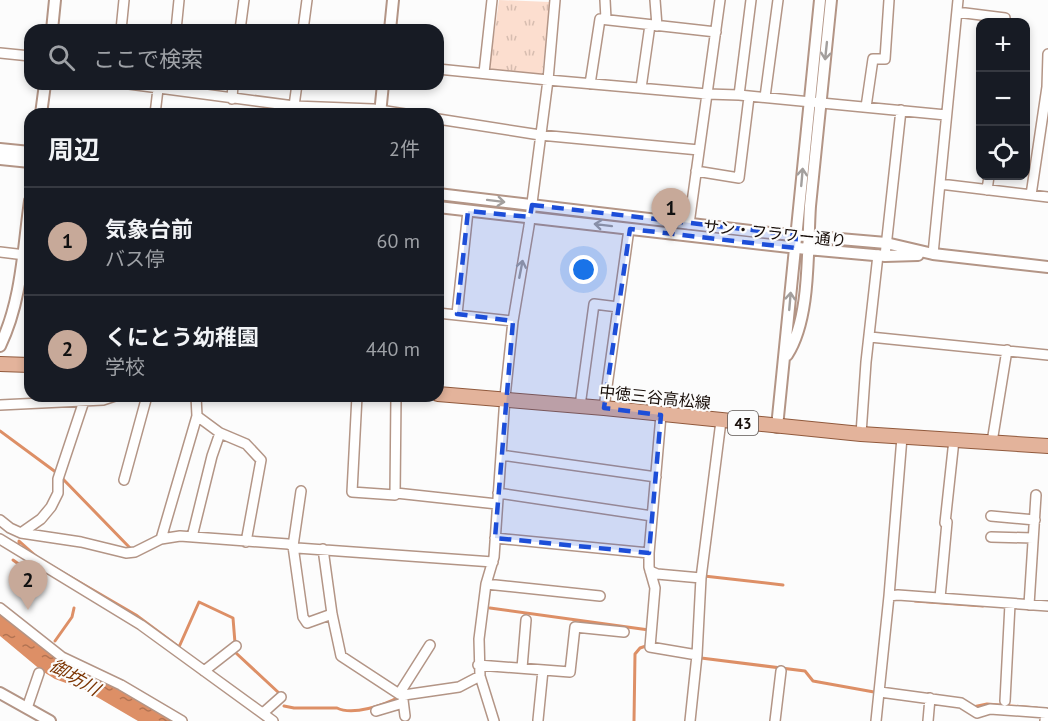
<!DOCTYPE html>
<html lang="ja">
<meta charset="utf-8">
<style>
:root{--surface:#171b24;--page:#20242c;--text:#f1f3f6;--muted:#9ea1a6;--line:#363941;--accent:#c7a999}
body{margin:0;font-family:"PT Sans","Noto Sans JP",sans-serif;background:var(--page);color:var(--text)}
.controls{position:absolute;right:18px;top:18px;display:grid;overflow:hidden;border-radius:12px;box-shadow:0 3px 9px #0003}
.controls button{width:54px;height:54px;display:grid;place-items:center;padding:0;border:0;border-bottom:2px solid var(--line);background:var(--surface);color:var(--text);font:30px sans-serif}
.you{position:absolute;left:584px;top:270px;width:21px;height:21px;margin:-15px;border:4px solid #fff;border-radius:50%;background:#1a73e8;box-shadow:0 0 0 9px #1a73e833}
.badge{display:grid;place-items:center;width:39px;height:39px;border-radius:50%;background:var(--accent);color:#111;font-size:20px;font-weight:700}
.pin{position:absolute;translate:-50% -50px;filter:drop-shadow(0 2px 3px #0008)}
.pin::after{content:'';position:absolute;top:32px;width:21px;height:18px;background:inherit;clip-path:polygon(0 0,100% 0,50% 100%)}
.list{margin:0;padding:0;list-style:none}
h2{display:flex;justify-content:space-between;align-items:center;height:78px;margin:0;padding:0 24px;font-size:26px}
h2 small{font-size:20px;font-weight:400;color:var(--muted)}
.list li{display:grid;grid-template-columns:39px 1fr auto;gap:18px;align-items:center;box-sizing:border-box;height:108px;padding:0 24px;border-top:2px solid var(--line)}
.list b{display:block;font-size:22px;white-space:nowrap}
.list p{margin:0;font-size:20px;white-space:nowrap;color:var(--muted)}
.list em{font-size:20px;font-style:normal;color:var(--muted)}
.icon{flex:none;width:33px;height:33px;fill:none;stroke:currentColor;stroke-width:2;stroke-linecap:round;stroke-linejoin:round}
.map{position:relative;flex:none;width:1048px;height:721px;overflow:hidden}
.search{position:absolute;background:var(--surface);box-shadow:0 3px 9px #0003;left:24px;top:24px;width:420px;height:66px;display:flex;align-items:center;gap:15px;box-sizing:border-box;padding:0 21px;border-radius:18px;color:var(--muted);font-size:22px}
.panel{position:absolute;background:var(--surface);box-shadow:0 3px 9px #0003;left:24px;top:108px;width:420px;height:294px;border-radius:18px}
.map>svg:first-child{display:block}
.park{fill:url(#park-tufts)}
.water{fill:url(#water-ripples)}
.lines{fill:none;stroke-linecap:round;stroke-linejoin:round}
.stream{stroke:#dd8f66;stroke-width:3}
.minor-casing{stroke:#b39586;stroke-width:12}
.tertiary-casing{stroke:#b39586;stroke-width:14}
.primary-casing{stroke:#90593c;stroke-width:16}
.minor{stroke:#fff;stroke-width:9}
.tertiary{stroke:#fff;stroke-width:10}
.primary{stroke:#e3b39b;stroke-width:14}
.oneway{stroke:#a39f9d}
.marked{fill:#1d4ed8;fill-opacity:0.2;stroke:#1d4ed8;stroke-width:4.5;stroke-dasharray:12 8;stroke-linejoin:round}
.labels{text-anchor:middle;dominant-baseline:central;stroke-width:4.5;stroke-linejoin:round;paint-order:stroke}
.shield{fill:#fcfcfc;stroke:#5c5552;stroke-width:1.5}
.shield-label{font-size:15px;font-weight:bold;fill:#180e09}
.street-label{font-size:16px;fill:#180e09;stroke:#fcfcfc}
.water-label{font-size:18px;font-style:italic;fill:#7c3503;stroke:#fcfcfc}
</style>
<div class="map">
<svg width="1048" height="721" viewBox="0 0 1048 721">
<defs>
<pattern id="park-tufts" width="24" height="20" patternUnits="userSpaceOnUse" patternTransform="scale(1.5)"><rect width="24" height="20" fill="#fcdecf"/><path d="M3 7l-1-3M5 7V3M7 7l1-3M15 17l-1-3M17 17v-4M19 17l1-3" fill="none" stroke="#d7bdb0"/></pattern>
<pattern id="water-ripples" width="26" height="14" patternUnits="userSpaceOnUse" patternTransform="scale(1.5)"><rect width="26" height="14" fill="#dd8f66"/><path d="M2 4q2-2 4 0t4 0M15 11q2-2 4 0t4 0" fill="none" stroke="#b27352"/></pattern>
</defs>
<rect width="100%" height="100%" fill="#fcfcfc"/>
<path class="park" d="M499,0L550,2L542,76L489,70Z"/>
<path class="water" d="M0,613L61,659L141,699L175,721H138L85,690L55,679L42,671L0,636Z"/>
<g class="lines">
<path class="stream" d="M0,431L57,473
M62,478L132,550
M19,544V541L37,557
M13,560L20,565
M50,565L136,615L179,647L199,602L233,618L235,643
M704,576L783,585
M915,601L983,606
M490,608L649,630V631
M55,641L72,617L74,608
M236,653L279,693
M701,658L805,671L813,681L874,692
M284,706L294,708H337C353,716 384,705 399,697
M973,707L987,704L1037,708
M634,721L635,654L640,648L649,645"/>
<defs>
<path id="minor" d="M605,0L606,19
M655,0L657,26
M957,12L1005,18V22
M121,30L124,0
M176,30L179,0
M240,30L244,0
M303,30L307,0
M0,53L30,56
M438,69L548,80L707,94L739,95L946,115
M484,73L492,0
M129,84L294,106L373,109L405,114
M590,84L600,19L716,32
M641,88L650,25
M739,95L751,0
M765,97L778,0
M232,99L233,84
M294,106L297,84
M866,107L873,59H885L889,0
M155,114L158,89
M438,119L540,135L699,150
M696,171L739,178L749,97
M940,184L1048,197
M987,190L989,176
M1031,195L1047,87L1048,54
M689,224L720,0
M0,252L25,255
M933,254L958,0
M885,256L901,110
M438,313L513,321
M457,314L468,211
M870,337L1048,355
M357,396L352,492L395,495L396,396
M0,405L103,400L115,396
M580,406L594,304L618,307
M604,408L629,229
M661,415L649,553V567L655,588L650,647L697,655
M197,416L220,433L246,444L261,460L246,542
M861,434L866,362L878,255
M992,442L1007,350
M501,455L656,477
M124,480L147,396
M301,491L293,546L303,617L307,623L332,614
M396,493L497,504
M498,493L652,516
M991,516L1035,520
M0,520L10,528L21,533L81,542L126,553L135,552L161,539L180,536L288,544L297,548L493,562
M945,523L954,440
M21,533L41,519L51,507L58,493V479L84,401
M192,537L212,456L220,433
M991,537L1033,538
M495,538L649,553
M0,539L141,625L273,721
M161,539L197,416L196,396
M323,549L332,614L341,656L399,694L404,695L459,687L480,676
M650,571L657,574L701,578
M486,584L600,596
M889,596L898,595L1048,606
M940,598L947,522
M1029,605L1036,495
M0,608L62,657L121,685L182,721
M478,665L570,672L575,627L624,632
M522,668L526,620
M204,671L236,646
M880,692L961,703L977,713L990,709L1046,713L1045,721
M399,694L430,645
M403,700L405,716
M1005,701L1010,604
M27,708L39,673
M376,711L403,703
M263,713L281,697
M538,720L543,670
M494,721L480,676L479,639L486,584L494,557L505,397L513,321L529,226L548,80L555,0
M690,721L697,655L701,578L721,421
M775,721L781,671
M876,721L889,596L902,437
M928,721L930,698"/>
<path id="tertiary" d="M52,30L55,0
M390,30L393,0
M41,114L45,84
M380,114L383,84
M0,149L30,152
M0,159L30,162
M438,194L759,232L886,243L933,254L1048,267
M438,207L807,249L885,256L918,255
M0,346C22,300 23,250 30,201
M787,355C811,318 807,251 810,206C817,138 824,69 831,0
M777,427L820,0
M0,693L50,721"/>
<path id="primary" d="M0,364L30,365
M438,394L604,408L861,434L1048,446"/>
</defs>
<use href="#minor" class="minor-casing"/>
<use href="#tertiary" class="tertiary-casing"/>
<use href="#primary" class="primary-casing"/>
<use href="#minor" class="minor"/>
<use href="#tertiary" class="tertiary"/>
<use href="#primary" class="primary"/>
</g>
<defs><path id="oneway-shaft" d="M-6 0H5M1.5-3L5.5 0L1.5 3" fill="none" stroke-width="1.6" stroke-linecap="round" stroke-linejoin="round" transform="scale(1.5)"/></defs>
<g class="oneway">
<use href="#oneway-shaft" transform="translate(826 51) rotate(96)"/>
<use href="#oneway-shaft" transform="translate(802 177) rotate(-85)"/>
<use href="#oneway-shaft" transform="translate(496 201) rotate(7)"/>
<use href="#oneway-shaft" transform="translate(603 225) rotate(-173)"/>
<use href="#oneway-shaft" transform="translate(521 269) rotate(-79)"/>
<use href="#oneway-shaft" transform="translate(790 301) rotate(-85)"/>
</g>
<path class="marked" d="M532,205L796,235L795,248L630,229L604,408L661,415L649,553L495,538L513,321L457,314L468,211L530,217Z"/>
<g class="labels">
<rect class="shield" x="728" y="411" width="30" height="24" rx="4.5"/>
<g class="shield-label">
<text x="743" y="423">43</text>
</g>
<g class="street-label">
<text transform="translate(775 233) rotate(6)">サン・フラワー通り</text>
<text transform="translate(655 397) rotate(6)">中徳三谷高松線</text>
</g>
<g class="water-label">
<text transform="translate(75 677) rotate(30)">御坊川</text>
</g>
</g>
</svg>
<div class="controls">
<button>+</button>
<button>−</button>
<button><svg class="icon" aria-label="locate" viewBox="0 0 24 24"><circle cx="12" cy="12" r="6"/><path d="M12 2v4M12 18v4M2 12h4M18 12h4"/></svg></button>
</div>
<div class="you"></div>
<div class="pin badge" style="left:671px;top:238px">1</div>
<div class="pin badge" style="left:28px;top:610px">2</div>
<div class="search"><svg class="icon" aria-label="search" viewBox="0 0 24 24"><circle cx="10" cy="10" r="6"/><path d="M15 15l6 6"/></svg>ここで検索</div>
<section class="panel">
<h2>周辺<small>2件</small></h2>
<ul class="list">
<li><span class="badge">1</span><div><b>気象台前</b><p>バス停</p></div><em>60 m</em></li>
<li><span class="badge">2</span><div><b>くにとう幼稚園</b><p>学校</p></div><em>440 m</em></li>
</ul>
</section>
</div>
